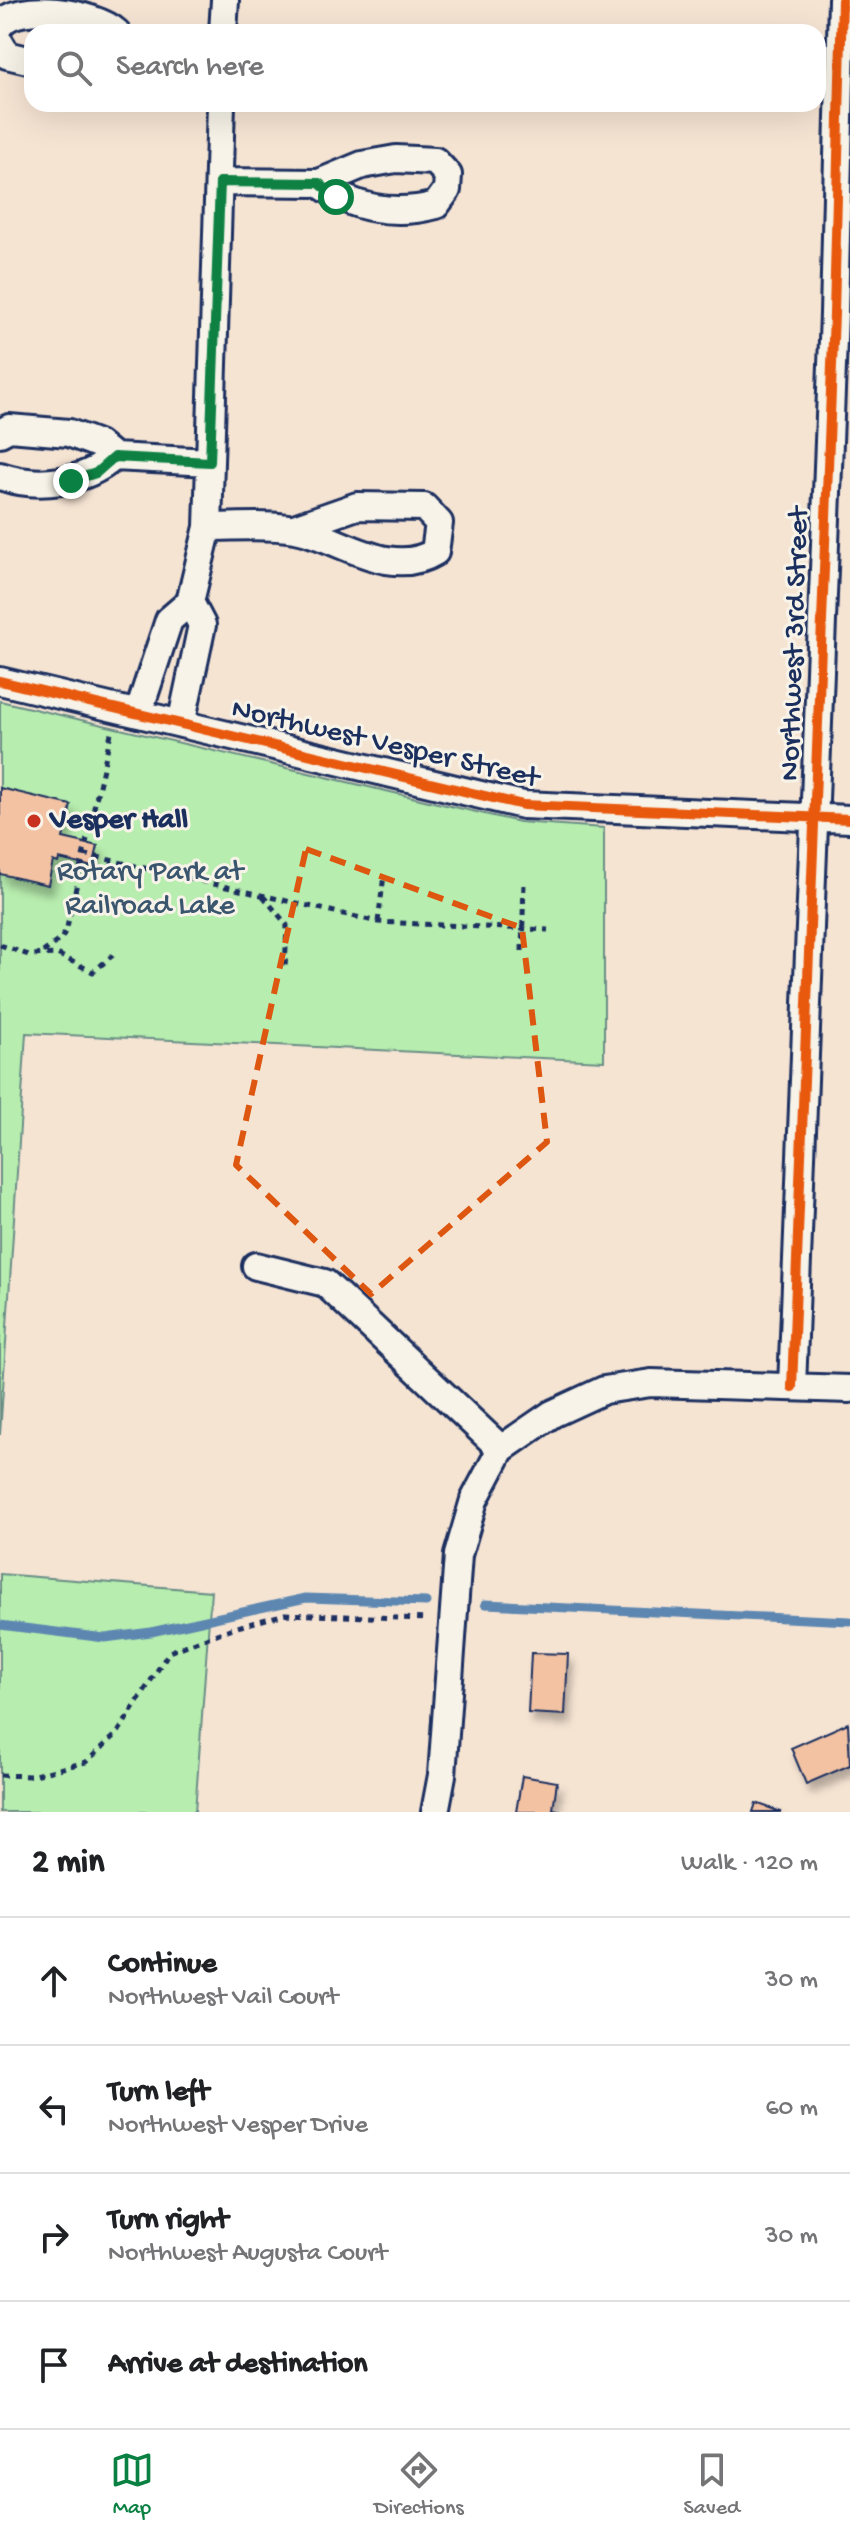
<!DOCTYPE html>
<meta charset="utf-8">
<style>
:root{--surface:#fff;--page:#f2f2f2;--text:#202124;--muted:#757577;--line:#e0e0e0;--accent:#0b8043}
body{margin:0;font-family:"Gochi Hand",sans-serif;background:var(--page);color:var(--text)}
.stop{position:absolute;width:24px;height:24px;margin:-18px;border:6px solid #0b8043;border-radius:50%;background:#fff}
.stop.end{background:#0b8043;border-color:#fff;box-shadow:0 2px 8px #0008}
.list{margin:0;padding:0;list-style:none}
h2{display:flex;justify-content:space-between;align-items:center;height:104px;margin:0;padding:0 32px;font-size:34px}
h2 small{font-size:26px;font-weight:400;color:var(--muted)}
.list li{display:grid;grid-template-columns:52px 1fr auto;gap:24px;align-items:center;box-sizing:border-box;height:128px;padding:0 32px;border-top:2px solid var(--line)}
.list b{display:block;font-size:30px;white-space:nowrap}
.list p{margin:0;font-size:26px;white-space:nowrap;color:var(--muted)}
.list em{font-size:26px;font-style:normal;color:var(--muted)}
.icon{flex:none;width:44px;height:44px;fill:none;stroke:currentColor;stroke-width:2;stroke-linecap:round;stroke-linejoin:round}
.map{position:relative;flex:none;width:850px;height:1812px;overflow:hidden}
.search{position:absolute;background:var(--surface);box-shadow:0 8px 32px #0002;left:24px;right:24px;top:24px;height:88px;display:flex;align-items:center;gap:20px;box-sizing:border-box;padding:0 28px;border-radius:24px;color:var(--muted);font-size:30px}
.sheet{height:616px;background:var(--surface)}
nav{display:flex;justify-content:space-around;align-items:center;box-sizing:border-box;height:112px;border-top:2px solid var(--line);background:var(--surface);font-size:22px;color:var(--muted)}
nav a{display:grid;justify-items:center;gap:4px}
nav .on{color:var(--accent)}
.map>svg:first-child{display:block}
.green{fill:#b7edae;stroke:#698e86;stroke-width:2}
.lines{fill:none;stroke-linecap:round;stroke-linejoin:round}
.stream{stroke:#5d87b1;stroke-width:9}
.building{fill:#f2c2a2;stroke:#1b2f5e;stroke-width:2;filter:url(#shadow)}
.minor-casing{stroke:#1b2f5e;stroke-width:32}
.path{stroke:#1b2f5e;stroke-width:5;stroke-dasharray:6 6;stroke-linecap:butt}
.minor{stroke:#f7f3e8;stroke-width:26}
.cycleway-casing{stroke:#f7f3e8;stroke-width:15}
.cycleway{stroke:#e8590c;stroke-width:10}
.route{stroke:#0b8043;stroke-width:10}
.marked{fill:none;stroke:#de5710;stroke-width:6;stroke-dasharray:16 10;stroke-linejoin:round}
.poi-dot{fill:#c8321e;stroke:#f7f3e8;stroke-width:3}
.labels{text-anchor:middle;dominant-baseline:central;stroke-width:6;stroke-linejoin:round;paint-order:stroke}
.street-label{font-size:30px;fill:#1b2f5e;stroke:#f7f3e8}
.poi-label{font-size:30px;font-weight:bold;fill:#1b2f5e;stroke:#f7f3e8;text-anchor:start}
.park-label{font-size:30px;fill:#3a556e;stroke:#f7f3e8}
</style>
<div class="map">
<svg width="850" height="1812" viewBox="0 0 850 1812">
<defs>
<filter id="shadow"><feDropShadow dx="5" dy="9" stdDeviation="4" flood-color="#0004"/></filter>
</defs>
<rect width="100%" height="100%" fill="#f6e4d3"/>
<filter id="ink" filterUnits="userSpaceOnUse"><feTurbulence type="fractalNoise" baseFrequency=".0125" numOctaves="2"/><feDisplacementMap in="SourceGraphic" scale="16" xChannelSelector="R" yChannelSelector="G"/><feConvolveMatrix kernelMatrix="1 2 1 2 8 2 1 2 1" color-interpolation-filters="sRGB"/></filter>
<g filter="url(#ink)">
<path class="green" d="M0,701L519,822L604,828V1061L26,1033L0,1435Z
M0,1574L211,1591L195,1812H0Z"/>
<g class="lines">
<path class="stream" d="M485,1604L850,1621
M0,1625L105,1638L151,1632L306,1598L426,1602"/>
</g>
<path class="building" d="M0,788L71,805L63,838L98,846L93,867L59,859L58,863L53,861L48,885L0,874Z
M531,1653L568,1654L565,1715L528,1713Z
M848,1723L850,1765L806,1784L791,1748Z
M522,1776L557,1782L553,1809L567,1812H516Z
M756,1803L781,1812H753Z"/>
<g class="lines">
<defs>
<path id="minor" d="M0,25C17,0 95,13 116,32
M223,32L225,0
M0,43L7,55L32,61
M220,182L319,183L362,165L396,159L435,161L448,175L447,190L436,205C395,216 352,209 319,183
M0,433L9,428L69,433L98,444L114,457L210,462
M0,476C38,489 84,483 114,457
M208,527C236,527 268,524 295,529C340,537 389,580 435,552L439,523L424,507L357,506L294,528
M0,681L523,805L850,819
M138,714L169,620L190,602L208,527L221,104
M181,724L202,625L190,602
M256,1266L325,1283L501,1449
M792,1387L834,314L842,0
M435,1812L442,1775L458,1555L474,1500L501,1449L552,1414L604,1390L651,1383L850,1389"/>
</defs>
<use href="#minor" class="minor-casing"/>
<path class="path" d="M84,854L378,922L548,930
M263,896L287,925L285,970
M378,922L384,875
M0,945L29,955L57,954L93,972L113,955
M522,951L524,882
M43,952L62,938L67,927L111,733
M0,1775L31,1776L86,1762L117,1734L169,1652L230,1629L285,1614L427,1619"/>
<use href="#minor" class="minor"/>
<defs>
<path id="cycleway" d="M0,681L523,805L850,819
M792,1387L834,314L842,0"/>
</defs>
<use href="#cycleway" class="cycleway-casing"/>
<use href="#cycleway" class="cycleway"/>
</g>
</g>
<g class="lines" filter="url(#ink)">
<path class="route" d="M71,481L96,473L114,457L210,462L220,182L319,183L336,197"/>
</g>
<path class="marked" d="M306,849L522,928L547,1142L371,1294L236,1165Z"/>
<circle class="poi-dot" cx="34" cy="821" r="8"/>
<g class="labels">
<g class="street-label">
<text transform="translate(796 644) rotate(-88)">Northwest 3rd Street</text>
<text transform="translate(385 745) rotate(13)">Northwest Vesper Street</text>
</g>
<g class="poi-label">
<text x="50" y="821">Vesper Hall</text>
</g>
<g class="park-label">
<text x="150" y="873">Rotary Park at<tspan x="150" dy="34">Railroad Lake</tspan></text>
</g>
</g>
</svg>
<div class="stop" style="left:336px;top:197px"></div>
<div class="stop end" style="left:71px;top:481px"></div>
<div class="search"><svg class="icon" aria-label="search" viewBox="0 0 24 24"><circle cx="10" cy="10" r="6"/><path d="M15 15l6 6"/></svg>Search here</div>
</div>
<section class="sheet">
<h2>2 min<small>Walk · 120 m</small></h2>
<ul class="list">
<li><svg class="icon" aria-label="ahead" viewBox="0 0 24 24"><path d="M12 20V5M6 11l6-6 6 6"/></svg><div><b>Continue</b><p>Northwest Vail Court</p></div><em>30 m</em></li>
<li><svg class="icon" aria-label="left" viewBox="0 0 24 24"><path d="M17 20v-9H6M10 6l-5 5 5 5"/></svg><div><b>Turn left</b><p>Northwest Vesper Drive</p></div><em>60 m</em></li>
<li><svg class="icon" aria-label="right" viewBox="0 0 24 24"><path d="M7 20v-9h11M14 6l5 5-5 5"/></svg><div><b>Turn right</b><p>Northwest Augusta Court</p></div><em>30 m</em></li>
<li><svg class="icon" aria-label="arrive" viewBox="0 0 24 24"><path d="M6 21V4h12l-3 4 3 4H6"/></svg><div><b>Arrive at destination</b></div></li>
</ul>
</section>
<nav>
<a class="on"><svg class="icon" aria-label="map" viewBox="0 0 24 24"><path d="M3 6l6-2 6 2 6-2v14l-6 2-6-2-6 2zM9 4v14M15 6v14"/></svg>Map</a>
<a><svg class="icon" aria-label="directions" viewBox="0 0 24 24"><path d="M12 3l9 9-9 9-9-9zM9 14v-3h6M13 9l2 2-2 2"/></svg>Directions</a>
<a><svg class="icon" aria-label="saved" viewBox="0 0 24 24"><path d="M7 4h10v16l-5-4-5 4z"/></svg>Saved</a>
</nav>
